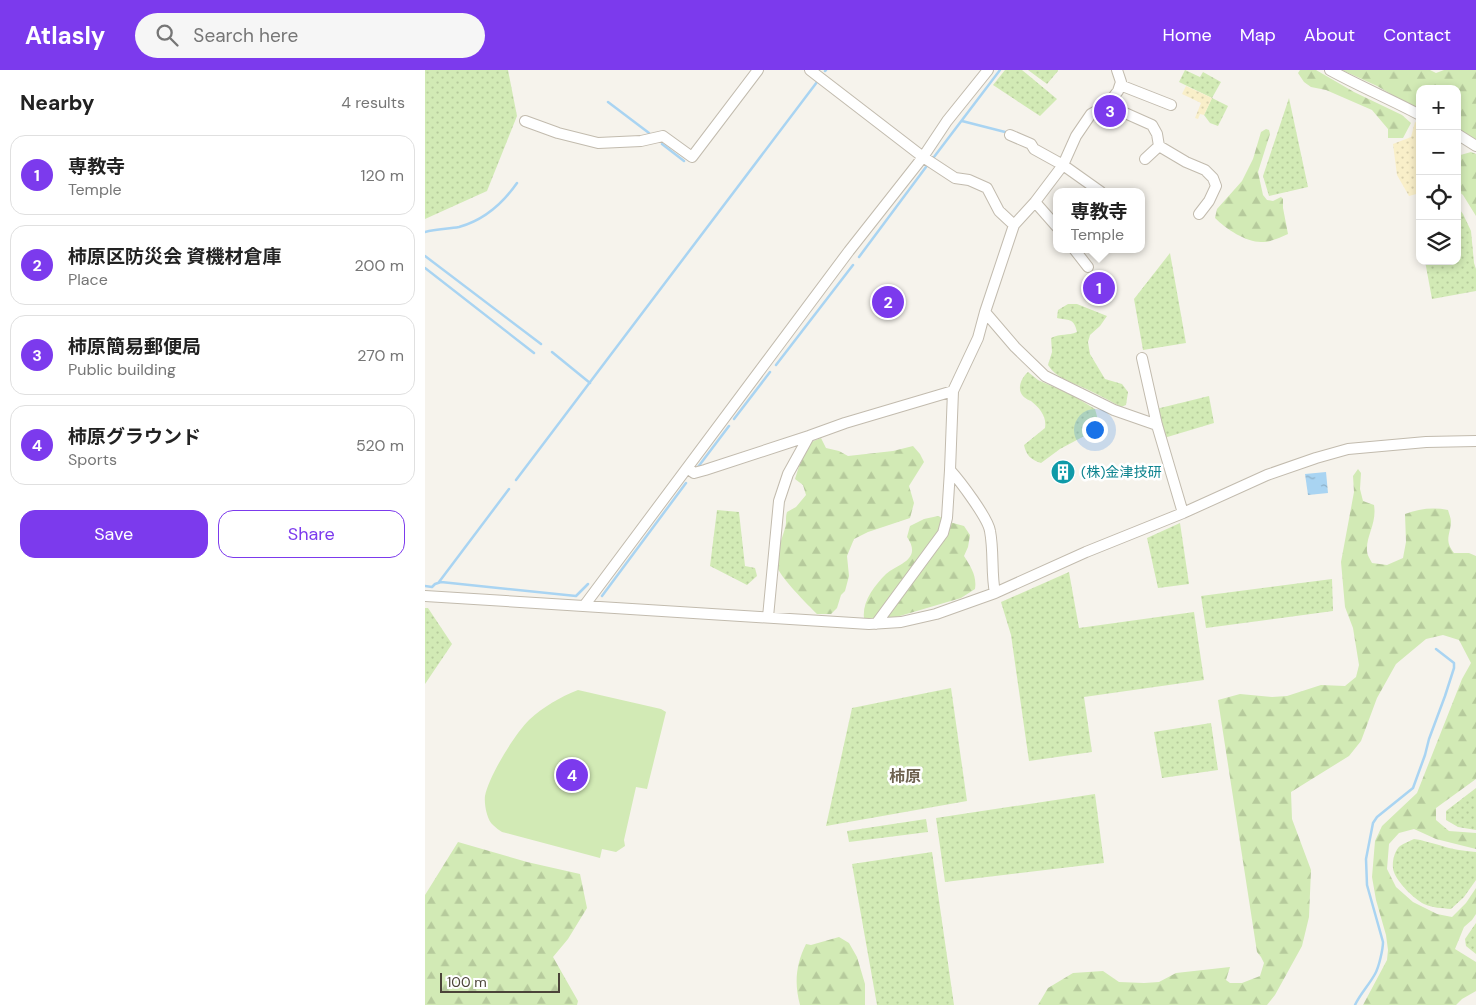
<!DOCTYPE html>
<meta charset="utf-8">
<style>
:root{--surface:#fff;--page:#f6f6f6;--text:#222;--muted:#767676;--line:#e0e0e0;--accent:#7c3aed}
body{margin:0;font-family:"DM Sans","Noto Sans JP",sans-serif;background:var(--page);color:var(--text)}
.controls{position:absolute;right:15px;top:15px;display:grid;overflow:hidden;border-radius:10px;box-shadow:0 2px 8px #0003}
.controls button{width:45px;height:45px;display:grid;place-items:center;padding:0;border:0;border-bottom:1px solid var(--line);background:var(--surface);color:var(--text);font:25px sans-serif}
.scale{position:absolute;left:15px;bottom:12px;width:120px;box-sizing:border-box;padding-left:5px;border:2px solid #4b4439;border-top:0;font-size:14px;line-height:18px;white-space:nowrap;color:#4b4439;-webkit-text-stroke:4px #fff;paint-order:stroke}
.you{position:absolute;left:669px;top:359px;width:18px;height:18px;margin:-12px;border:4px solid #fff;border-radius:50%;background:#1a73e8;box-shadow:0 0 0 8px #1a73e833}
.badge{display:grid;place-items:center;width:32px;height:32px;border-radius:50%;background:var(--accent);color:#fff;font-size:16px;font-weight:700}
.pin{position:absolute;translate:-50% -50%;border:2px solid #fff;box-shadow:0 1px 5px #0006}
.popup{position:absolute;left:628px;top:118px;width:92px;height:65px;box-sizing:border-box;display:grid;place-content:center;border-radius:10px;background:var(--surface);filter:drop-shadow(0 1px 4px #0005);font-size:16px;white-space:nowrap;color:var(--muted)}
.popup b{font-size:19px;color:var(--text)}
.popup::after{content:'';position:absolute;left:50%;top:100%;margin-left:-10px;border:10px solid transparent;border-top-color:var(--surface)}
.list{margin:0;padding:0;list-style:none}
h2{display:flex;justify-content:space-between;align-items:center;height:65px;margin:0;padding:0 20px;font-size:21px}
h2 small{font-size:16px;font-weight:400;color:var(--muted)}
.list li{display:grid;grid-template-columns:32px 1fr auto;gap:15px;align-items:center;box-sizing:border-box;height:80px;margin:0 10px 10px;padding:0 10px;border:1px solid var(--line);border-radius:15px}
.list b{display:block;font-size:19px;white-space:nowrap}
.list p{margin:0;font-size:16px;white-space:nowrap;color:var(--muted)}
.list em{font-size:16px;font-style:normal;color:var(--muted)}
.actions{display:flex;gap:10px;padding:15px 20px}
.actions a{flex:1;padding:11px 0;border:1px solid var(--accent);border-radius:15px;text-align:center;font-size:18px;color:var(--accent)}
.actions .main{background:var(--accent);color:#fff}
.icon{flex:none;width:28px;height:28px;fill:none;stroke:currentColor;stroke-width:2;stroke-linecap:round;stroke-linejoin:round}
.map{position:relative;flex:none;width:1051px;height:935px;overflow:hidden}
header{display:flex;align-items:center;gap:30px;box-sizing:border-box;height:70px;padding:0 25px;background:var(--accent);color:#fff}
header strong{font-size:24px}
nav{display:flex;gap:28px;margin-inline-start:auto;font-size:18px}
.search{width:350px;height:45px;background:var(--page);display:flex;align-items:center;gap:12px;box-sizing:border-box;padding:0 18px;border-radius:28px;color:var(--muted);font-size:19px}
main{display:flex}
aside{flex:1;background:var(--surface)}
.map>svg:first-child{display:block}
.grass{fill:url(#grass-dots)}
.forest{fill:url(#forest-firs)}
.sand{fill:url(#sand-dots)}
.pitch{fill:#d2eab5}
.water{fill:url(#water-ripples)}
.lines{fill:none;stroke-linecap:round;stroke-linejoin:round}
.stream{stroke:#a9d4f2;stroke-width:2.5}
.minor-casing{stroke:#c2bbae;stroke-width:12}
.minor{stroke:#fff;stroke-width:10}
.labels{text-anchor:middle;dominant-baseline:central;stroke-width:5;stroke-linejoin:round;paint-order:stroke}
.culture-label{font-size:14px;fill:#0d838f;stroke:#fff;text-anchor:start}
.quarter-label{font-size:16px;font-weight:bold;fill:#6e6250;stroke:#fff}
</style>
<header>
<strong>Atlasly</strong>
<div class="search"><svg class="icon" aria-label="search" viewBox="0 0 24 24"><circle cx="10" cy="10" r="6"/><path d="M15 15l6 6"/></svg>Search here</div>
<nav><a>Home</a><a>Map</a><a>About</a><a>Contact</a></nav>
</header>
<main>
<aside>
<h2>Nearby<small>4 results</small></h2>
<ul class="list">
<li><span class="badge">1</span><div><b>専教寺</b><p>Temple</p></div><em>120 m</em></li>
<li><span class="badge">2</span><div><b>柿原区防災会 資機材倉庫</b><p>Place</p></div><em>200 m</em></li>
<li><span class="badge">3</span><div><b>柿原簡易郵便局</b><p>Public building</p></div><em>270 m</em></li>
<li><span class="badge">4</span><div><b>柿原グラウンド</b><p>Sports</p></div><em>520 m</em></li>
</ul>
<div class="actions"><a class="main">Save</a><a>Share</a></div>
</aside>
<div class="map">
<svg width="1051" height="935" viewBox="0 0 1051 935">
<defs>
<pattern id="grass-dots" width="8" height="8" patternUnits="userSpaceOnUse" patternTransform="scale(1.25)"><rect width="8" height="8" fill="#d2eab5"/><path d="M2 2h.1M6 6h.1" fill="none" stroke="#b6ca9c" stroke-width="1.8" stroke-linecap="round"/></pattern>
<pattern id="forest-firs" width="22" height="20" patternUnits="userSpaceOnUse" patternTransform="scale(1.25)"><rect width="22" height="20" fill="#d2eab5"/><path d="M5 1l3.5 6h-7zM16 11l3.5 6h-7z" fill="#b6ca9c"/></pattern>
<pattern id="sand-dots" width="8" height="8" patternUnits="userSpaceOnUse" patternTransform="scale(1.25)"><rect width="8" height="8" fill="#f9efc9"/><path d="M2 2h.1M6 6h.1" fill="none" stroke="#d7cead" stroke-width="1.8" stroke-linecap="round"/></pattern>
<pattern id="water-ripples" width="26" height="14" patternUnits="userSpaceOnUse" patternTransform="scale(1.25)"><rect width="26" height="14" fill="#a9d4f2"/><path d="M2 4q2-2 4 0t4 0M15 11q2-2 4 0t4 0" fill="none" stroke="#8caec5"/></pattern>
</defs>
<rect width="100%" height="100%" fill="#f6f3ec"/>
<path class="grass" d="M0,0H83L92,46L62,121L0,149Z
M580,0H597L632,29L615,46L568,15Z
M603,0H633V1L622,14Z
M760,0L775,7L778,2L796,12L787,28L803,36L793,56L785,53L779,45L787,28L754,12Z
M864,28L883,117L844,126L838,106Z
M1032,136L1038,144L1046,161L1049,193L1051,199V221L1007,229L1000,191H1032Z
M745,183L761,273L718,280L709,229Z
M643,234H652L682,246L675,256L665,265L663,272L665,284L680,309L697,314L703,322L701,335L696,337C684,330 672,324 659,318C646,312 631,308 623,295L627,282L626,268C636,263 643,266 652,262C649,247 643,251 632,248L633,240Z
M603,302L613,310L647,325L670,339L673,350L670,357L663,364L635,379L616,393C606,390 601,385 599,375L620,358C622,347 615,338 606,331C605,331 600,328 599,327C591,320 596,308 603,302Z
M784,326L789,353L739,368L731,339Z
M292,440L314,442L320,496L330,498L332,506L322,515L285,496Z
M755,453L764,514L733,518L722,468Z
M644,502L654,558L769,542L779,610L659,627L667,682L604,691L586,565L576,532Z
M907,509L908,541L781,558L776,526Z
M0,538H3L27,574L0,614Z
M526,618L542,731L401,756L427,638Z
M786,653L793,700L737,708L729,662Z
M1051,718V760L1033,757L1021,750V741Z
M670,724L679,793L520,812L511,748Z
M501,749L503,762L424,772L422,761Z
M989,769C998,770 1005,773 1014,775C1026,779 1038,781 1051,782V810L1039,827L1026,839C1017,838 1007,838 999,834C989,829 972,812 969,802C966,795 969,781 975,776C979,773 985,771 989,769Z
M507,782L529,935H452L427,794Z
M1051,853V884L1041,876L1040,869Z"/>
<path class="forest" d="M875,0H891L929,22L977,45L986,53L978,68H963V59L947,40L901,20L886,17L879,12L873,3Z
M917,0H1005L1011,3L1019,0H1051V71L1032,60V19H995V41L952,16Z
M841,59L844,60L845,64L833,102L838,125L842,130L848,131L856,127L858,129V138L863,164C854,168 846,172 836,172C821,172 801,159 790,148L792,139L817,111L828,89L836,62Z
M1046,82L1051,84V146L1038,125L1032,120V86Z
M396,368L401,378L414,381L423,386L468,381L488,376L495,384L499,392L484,416L489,433L485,448L443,462L429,469L422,486L424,506L420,521L416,525L412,538L406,544H392C384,536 353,505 352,496C350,483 357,470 360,458C362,453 360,448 362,442L371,437L381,425L378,415L370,409L374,396L386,372Z
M933,399L936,403L935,419L938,431L949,435C952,454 941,465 942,481C942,485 945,489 947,493L962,495L978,488L981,472L980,444C993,439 1008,437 1023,440C1024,444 1026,448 1026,452C1025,466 1019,470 1029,483H1044L1051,486V709L1011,738V750L1024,761L1051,763V779L1011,769L989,759L974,763L964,774L962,799L971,817L988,832L1012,844L1027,847L1041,833L1051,818V844L1047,850L1039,857L1030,879L1051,892V921L1037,929L1031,935H938L962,890L963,880L961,865L951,830L947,807L950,771L957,756L992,723L1037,609L1046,593L1034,570L1018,565L1001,569L971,594L952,628L936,671L924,686L866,722L867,749L886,800L884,847L877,876L850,925L842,935H613L623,918L648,903L678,901L694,912L719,913L734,912L751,903L805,897L801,910L805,913H817L835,906L839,893L836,887L832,882L793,630L815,624L847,627L862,626L896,615L920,616L931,607L934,595L928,558L920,537L916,492L929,422L928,406Z
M513,446L528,453L539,456L545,465L543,477L539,486C546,497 552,506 550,519L536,528L468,548H439C437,532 449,516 461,504C472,494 498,490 482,467L485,456L499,449Z
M33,772L102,792L155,804L162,838L143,869L128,887L153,931L152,935H0V825Z
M414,867L424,873L432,887L440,914V935H375C369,913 371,894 381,874L386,875Z"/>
<path class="sand" d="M761,16L787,28L779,45L775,44L773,49L770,48L776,33L757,24Z
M990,52L995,54V123L984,126L972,105L968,74L986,67Z"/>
<path class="pitch" d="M153,620L236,639L241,642L222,719L211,717L199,770L200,776L191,782L177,779L175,788L77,762C74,760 71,758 68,755C62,750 59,734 60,726C64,706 89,665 104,650C118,637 135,627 153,620Z"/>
<path class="water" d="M901,402L903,423L883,425L880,404Z"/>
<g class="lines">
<path class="stream" d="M400,1L401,0
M183,32L224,63
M537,51L584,63
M237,74L259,91
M509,87L575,0
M0,162C11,159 23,159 34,157C59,150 78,133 92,113
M0,186L116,274
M434,187L501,97
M0,198L109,283
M127,282L165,313
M351,295L428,195
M309,349L345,302
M273,397L304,356
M91,410L392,12
M14,512L84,419
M0,516L7,517L10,514L16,512L151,526L163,514
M177,526L261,413
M930,935C935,924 944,915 950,904C954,897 958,879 958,872L942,815L941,789L948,753L952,747L988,718L1000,685L1004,669L1020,626L1029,598V593L1011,579"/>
<defs>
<path id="minor" d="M385,0L498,87L530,108L544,110L562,118L574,141L589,155
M905,0C934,16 965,29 995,45
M695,15L746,35
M682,35L727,55L732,64L734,76L720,89
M100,51L133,63L173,73L216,71L238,66L267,87L333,0
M1032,64L1051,76
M585,65L606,74L609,79L638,95L676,122
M734,76L761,92L780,100L788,108L791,116L784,131L774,144
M610,132L632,157
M649,179L663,197
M560,242L590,277L620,306L689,340L732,355
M717,288L732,355L758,443
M262,398L269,403L280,400L384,366L420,353L528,321
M570,523C566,503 569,482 565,461C563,448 535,411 525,400L528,321L553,268L560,242L589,155L610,132L638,95L651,66L666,44L682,35L693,21L696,12L692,0
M0,526L444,554L476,552L511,544L570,523L661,482L758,443L842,405L891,388L923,379L1001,372L1051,371
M159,536L424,181L498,87L522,51L563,0
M343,547L354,431L363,404L384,366
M451,554L518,463L522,448L525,400"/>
</defs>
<use href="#minor" class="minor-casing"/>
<use href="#minor" class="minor"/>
</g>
<defs>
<symbol id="building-disc" viewBox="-11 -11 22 22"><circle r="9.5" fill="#0f9aa8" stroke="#fff"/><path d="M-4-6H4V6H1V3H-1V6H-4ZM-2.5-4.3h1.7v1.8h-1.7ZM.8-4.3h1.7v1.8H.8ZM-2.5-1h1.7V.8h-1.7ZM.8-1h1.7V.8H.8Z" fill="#fff"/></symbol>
</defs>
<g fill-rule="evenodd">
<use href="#building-disc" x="624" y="388" width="28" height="28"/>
</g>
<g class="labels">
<g class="culture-label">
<text x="656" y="402">(株)金津技研</text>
</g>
<g class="quarter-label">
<text x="480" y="706">柿原</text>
</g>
</g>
</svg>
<div class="controls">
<button>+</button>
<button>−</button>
<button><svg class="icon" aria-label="locate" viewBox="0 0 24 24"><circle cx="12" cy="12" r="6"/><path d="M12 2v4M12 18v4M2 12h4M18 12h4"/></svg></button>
<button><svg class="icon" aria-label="layers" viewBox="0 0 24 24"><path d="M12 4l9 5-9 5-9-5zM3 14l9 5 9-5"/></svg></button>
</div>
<div class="scale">100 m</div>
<div class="you"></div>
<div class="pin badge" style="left:674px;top:218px">1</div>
<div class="popup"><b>専教寺</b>Temple</div>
<div class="pin badge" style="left:463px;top:232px">2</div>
<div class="pin badge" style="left:685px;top:41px">3</div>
<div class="pin badge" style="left:147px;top:705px">4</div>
</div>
</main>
